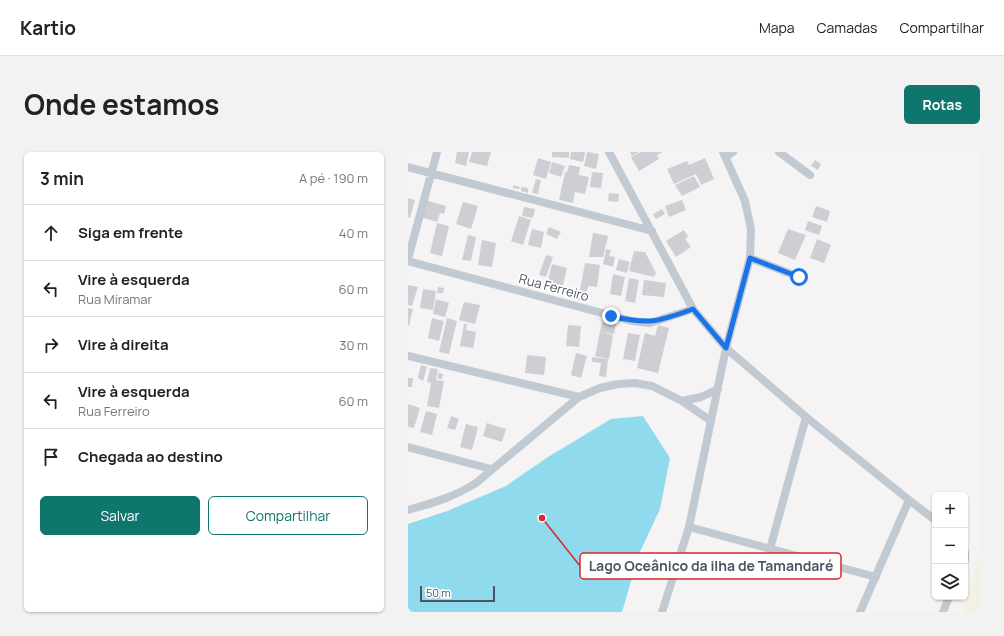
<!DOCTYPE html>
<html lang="pt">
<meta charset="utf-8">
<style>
:root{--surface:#fff;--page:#f2f2f2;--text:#222;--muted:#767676;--line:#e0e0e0;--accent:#0f766e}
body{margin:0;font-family:Manrope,sans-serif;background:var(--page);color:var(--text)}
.controls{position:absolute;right:12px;bottom:12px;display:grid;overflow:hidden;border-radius:6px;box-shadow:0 1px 3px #0004}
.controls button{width:36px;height:36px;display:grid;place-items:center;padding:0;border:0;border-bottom:1px solid var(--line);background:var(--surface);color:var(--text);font:20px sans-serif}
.scale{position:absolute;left:12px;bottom:10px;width:75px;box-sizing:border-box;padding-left:4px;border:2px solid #4a5661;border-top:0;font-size:11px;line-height:14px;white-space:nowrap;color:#4a5661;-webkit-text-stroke:3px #fff;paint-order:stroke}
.stop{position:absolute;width:12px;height:12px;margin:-9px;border:3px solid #1a73e8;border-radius:50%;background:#fff}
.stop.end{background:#1a73e8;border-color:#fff;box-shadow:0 1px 4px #0008}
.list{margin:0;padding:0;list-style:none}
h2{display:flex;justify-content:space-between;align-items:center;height:52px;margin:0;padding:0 16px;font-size:17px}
h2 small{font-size:13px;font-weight:400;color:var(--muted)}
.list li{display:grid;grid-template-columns:26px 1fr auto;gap:12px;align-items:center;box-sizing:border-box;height:56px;padding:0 16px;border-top:1px solid var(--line)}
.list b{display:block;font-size:15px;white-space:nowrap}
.list p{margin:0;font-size:13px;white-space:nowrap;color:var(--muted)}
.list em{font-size:13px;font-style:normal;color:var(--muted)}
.actions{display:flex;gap:8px;padding:12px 16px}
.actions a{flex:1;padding:9px 0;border:1px solid var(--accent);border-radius:6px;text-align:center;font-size:14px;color:var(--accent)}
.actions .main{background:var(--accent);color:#fff}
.icon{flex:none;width:22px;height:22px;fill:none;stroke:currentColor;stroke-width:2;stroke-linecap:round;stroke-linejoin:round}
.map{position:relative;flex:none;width:572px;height:460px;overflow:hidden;border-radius:6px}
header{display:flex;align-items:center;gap:24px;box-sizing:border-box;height:56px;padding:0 20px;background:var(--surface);border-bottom:1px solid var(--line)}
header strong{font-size:19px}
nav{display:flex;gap:22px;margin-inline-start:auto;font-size:14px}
.intro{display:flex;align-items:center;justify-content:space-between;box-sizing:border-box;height:96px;padding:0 24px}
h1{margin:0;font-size:28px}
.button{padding:10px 18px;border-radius:6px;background:var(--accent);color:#fff;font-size:14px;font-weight:700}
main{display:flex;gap:24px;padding:0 24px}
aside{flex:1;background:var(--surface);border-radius:6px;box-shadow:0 1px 3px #0004}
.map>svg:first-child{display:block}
.sand{fill:#f5f0e5}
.water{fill:#90daee}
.building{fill:#cdcfd5}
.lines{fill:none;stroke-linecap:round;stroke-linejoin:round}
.street{stroke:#c1cad2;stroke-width:8}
.route{stroke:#1a73e8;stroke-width:5}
.labels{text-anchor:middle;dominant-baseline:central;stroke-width:3.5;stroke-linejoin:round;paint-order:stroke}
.street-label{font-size:13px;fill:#4a5661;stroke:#fff}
.leader{fill:none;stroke:#d62828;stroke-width:1.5}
.callout-dot{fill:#d62828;stroke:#fff;stroke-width:1.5}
.callout{fill:#fff;stroke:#d62828;stroke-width:1.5}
.callout-label{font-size:14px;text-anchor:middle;font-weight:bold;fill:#4a5661}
</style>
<header>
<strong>Kartio</strong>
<nav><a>Mapa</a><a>Camadas</a><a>Compartilhar</a></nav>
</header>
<div class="intro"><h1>Onde estamos</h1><a class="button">Rotas</a></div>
<main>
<aside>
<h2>3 min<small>A pé · 190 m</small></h2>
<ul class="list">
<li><svg class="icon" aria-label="ahead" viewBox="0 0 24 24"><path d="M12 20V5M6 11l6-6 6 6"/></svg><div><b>Siga em frente</b></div><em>40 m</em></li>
<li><svg class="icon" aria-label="left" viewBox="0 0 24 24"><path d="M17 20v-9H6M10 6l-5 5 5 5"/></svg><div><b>Vire à esquerda</b><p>Rua Miramar</p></div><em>60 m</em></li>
<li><svg class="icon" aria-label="right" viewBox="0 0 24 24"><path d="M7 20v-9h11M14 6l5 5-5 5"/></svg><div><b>Vire à direita</b></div><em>30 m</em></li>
<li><svg class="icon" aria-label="left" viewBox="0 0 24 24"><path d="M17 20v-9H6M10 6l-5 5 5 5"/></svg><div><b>Vire à esquerda</b><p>Rua Ferreiro</p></div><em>60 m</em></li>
<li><svg class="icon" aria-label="arrive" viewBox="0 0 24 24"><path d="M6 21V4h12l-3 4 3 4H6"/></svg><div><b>Chegada ao destino</b></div></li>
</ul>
<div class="actions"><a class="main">Salvar</a><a>Compartilhar</a></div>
</aside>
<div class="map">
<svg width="572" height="460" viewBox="0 0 572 460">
<rect width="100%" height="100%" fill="#f5f3f3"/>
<path class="sand" d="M572,401V460H554Z"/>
<path class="water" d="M235,264L262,306L252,357L231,402L214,460H0V372L39,359L98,334L140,305L203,267Z"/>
<path class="building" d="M49,0H61L58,14L47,11Z
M64,0H83L79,14L61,10Z
M144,0H161V6L144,5Z
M163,0H177L175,10L162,7Z
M179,0L191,2L188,17L176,14Z
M222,0H231L224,4Z
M233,0H255L249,3L251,7L231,19L223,5Z
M130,6L143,10L138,27L125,23Z
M297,6L306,27L293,33L288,22L266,32L259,17L279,9L281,13Z
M407,8L413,12L410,18L403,14Z
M144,10L157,14L153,25L141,21Z
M161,13L172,15L171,23L181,25L177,42L167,40L165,51L151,48L157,20H159Z
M184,20L195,21L193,36L182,35Z
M286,24L292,35L274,44L267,33Z
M128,27L133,28L130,42L124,41Z
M105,33L112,35L111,37L105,36Z
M113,35L120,36V41L113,39Z
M201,41L211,42L210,50L200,49Z
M0,46L7,48L2,66L0,65Z
M17,48L38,54L36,62L32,61L29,70L12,65Z
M274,48L278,58L261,65L257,54Z
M55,50L70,54L63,77L48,72Z
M408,54L422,59L419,70L404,65Z
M116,55L127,57L125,66L114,64Z
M254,57L257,62L248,67L245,62Z
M111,64L123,68L115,93L103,89Z
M400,69L414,74L411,83L397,78Z
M29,71L41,74L34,104L22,101Z
M141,75L153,80L149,87L138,82Z
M124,77L136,80L133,96L120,93Z
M380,77L398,83L387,108L370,101Z
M276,78L280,85L277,87L283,95L268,105L258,89Z
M185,81L200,84L195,105H181Z
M60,83L68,85L63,109L54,108Z
M409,87L423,93L416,111L402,106Z
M74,88L88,91L84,115L70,113Z
M198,97L203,98L201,104L207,105L205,115L195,112Z
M226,99L237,100L248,121L246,125L221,119Z
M138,103L145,105L138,125L131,123Z
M211,107L222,110L219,121L208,118Z
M177,111L192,113L189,135L180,134L177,149L170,148Z
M144,112L159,116L154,137L139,133Z
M205,122L217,125L213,144L202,142Z
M221,126L231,128L227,151L217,149Z
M236,128L258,131L256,145L234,143Z
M0,133L10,135L4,154L0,153Z
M30,135L36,136L35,141H29Z
M15,137L28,139L25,158L12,156Z
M28,147L41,151L37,165L25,162Z
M56,150L72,153L67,172L51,168Z
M0,156L5,157L1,174L0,173Z
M24,166L36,169L31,189L20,186Z
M39,166L49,169L41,202L31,200Z
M194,170L208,172L206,182L192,180Z
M56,172H59L58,178L68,180L65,196L52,194Z
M160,173L173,174L171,195L158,194Z
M250,173L261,176L250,221L229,216L237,181L247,184Z
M192,180L205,183L201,207L187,204Z
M220,181L232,183L227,209L215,207Z
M168,201L179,204L173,226L163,223Z
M119,203L138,205L136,223L117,221Z
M184,205L200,207L198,225L191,224L193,211L184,210Z
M13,213L19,215L15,229L10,226Z
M22,216L30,217L28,228L36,229L31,256L19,254L23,231L19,230Z
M30,221L35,222L34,227H30Z
M0,226H5L4,235H0Z
M0,252L12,256L6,276L0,275Z
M18,259L29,262L24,283L12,280Z
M43,264L51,267L47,278L39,276Z
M79,271L98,277L94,290L75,284Z
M58,272L70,275L64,298L52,295Z"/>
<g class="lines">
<path class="street" d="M201,0L285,157L318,196L398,265L501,348L452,460
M371,0L402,23
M318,5L325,0
M0,15L244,79
M342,106L391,125
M0,107L29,0
M0,109L224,169L242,171L285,157
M0,204L171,245
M274,249L293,245L310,237
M0,295L83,317
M501,348L527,368
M0,358C25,351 46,345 68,331L171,245L192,236L210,232L227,231L244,234L274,249L303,269
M281,375L468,425
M362,397L398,265
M557,401V407
M254,460L281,375L318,196L342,106L343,77L337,49L315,0
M535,460L541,445"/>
</g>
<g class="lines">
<path class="route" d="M203,164C240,173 250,170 285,157L318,196L342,106L391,125"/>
</g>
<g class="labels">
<g class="street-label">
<text transform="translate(146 135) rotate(15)">Rua Ferreiro</text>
</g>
</g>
<path class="leader" d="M134 366L172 414"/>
<circle class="callout-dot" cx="134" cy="366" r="4"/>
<rect class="callout" x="172" y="401" width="261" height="26" rx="4"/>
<g class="callout-label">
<text x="303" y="419">Lago Oceânico da ilha de Tamandaré</text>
</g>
</svg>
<div class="controls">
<button>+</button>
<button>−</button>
<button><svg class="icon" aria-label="layers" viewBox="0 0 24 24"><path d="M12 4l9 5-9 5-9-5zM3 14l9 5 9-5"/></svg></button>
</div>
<div class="scale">50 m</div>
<div class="stop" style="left:391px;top:125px"></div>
<div class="stop end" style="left:203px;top:164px"></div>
</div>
</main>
